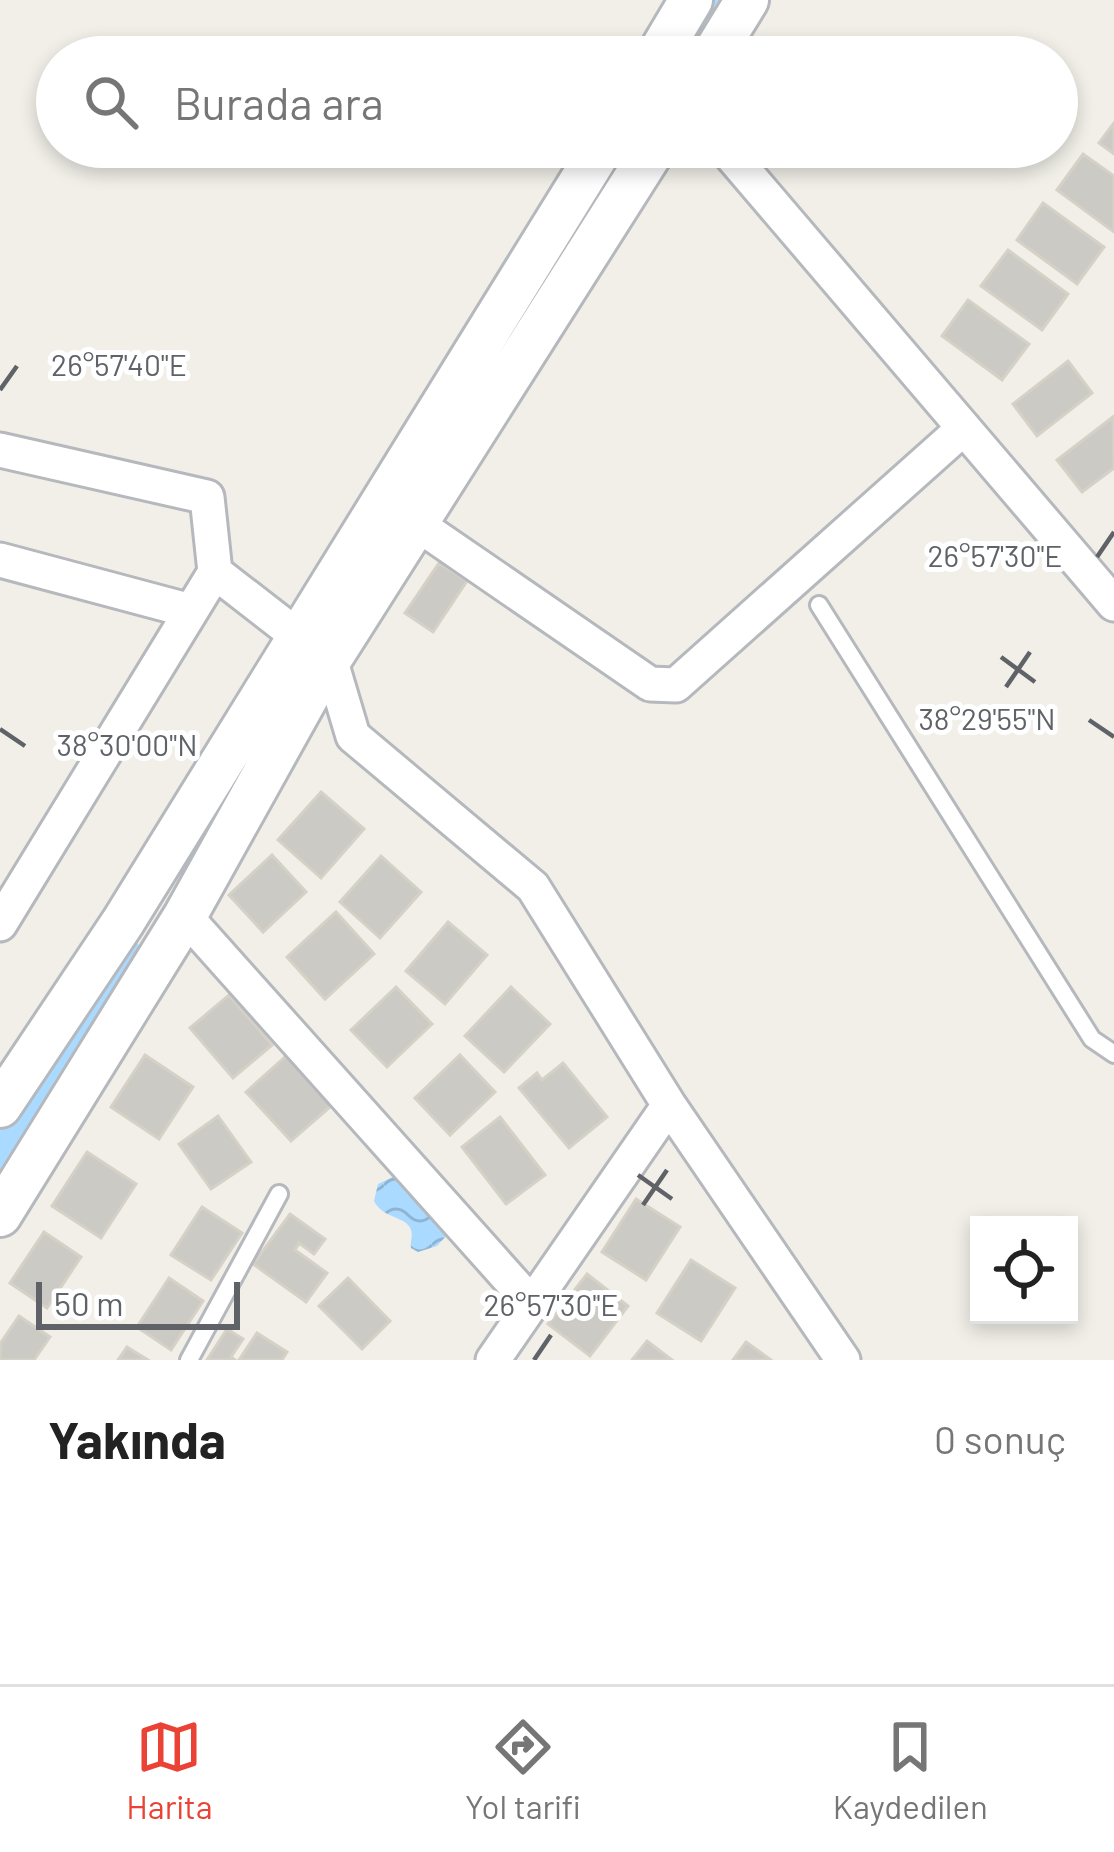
<!DOCTYPE html>
<html lang="tr">
<meta charset="utf-8">
<style>
:root{--surface:#fff;--page:#f2f2f2;--text:#222;--muted:#767676;--line:#e0e0e0;--accent:#ea4335}
body{margin:0;font-family:Barlow,sans-serif;background:var(--page);color:var(--text)}
.controls{position:absolute;right:36px;bottom:36px;display:grid;overflow:hidden;border-radius:0px;box-shadow:0 6px 18px #0003}
.controls button{width:108px;height:108px;display:grid;place-items:center;padding:0;border:0;border-bottom:3px solid var(--line);background:var(--surface);color:var(--text);font:60px sans-serif}
.scale{position:absolute;left:36px;bottom:30px;width:204px;box-sizing:border-box;padding-left:12px;border:6px solid #5f6368;border-top:0;font-size:33px;line-height:42px;white-space:nowrap;color:#5f6368;-webkit-text-stroke:9px #fff;paint-order:stroke}
.list{margin:0;padding:0;list-style:none}
h2{display:flex;justify-content:space-between;align-items:center;height:156px;margin:0;padding:0 48px;font-size:51px}
h2 small{font-size:39px;font-weight:400;color:var(--muted)}
.icon{flex:none;width:66px;height:66px;fill:none;stroke:currentColor;stroke-width:2;stroke-linecap:round;stroke-linejoin:round}
.map{position:relative;flex:none;width:1114px;height:1360px;overflow:hidden}
.search{position:absolute;background:var(--surface);box-shadow:0 6px 18px #0003;left:36px;right:36px;top:36px;height:132px;display:flex;align-items:center;gap:30px;box-sizing:border-box;padding:0 42px;border-radius:66px;color:var(--muted);font-size:45px}
.sheet{height:324px;background:var(--surface)}
nav{display:flex;justify-content:space-around;align-items:center;box-sizing:border-box;height:168px;border-top:3px solid var(--line);background:var(--surface);font-size:33px;color:var(--muted)}
nav a{display:grid;justify-items:center;gap:6px}
nav .on{color:var(--accent)}
.map>svg:first-child{display:block}
.water{fill:url(#water-waves)}
.lines{fill:none;stroke-linecap:round;stroke-linejoin:round}
.canal{stroke:#aadaff;stroke-width:30}
.building{fill:#cccac5;stroke:#d6d1c6;stroke-width:3}
.service-casing{stroke:#b5b8bc;stroke-width:22}
.minor-casing{stroke:#b5b8bc;stroke-width:39}
.tertiary-casing{stroke:#b5b8bc;stroke-width:48}
.service{stroke:#fff;stroke-width:16}
.minor{stroke:#fff;stroke-width:33}
.tertiary{stroke:#fff;stroke-width:42}
.ticks{fill:none;stroke:#5f6368;stroke-width:4.5}
.ticks-label{font-size:30px;text-anchor:middle;fill:#5f6368;stroke:#fff;stroke-width:10;stroke-linejoin:round;paint-order:stroke}
</style>
<div class="map">
<svg width="1114" height="1360" viewBox="0 0 1114 1360">
<defs>
<pattern id="water-waves" width="16" height="10" patternUnits="userSpaceOnUse" patternTransform="scale(3)"><rect width="16" height="10" fill="#aadaff"/><path d="M0 5q4-4 8 0t8 0" fill="none" stroke="#8eb4d2"/></pattern>
</defs>
<rect width="100%" height="100%" fill="#f1efe8"/>
<path class="water" d="M395,1176L404,1178L448,1234L437,1246L418,1252L411,1248C410,1242 413,1236 411,1230C407,1216 383,1219 374,1201L378,1184Z"/>
<g class="lines">
<path class="canal" d="M689,42L715,0
M0,1158L126,953"/>
</g>
<path class="building" d="M1114,123V154L1099,143Z
M1083,154L1114,176V232L1057,190Z
M1043,203L1104,247L1077,284L1017,240Z
M1008,250L1068,294L1042,330L981,286Z
M968,300L1029,344L1002,380L942,336Z
M1068,361L1092,393L1037,436L1013,404Z
M1113,417L1114,468L1082,492L1057,460Z
M439,563L467,581L433,632L405,613Z
M321,792L364,829L321,878L278,840Z
M272,855L306,892L263,932L229,895Z
M381,856L421,892L380,938L340,902Z
M336,912L374,954L325,999L287,957Z
M448,922L487,955L445,1004L406,971Z
M396,987L432,1024L387,1067L351,1030Z
M511,987L550,1024L504,1072L465,1036Z
M229,995L272,1045L233,1078L190,1028Z
M145,1055L193,1087L159,1139L111,1107Z
M460,1055L495,1092L450,1135L415,1098Z
M286,1056L331,1106L291,1141L246,1092Z
M563,1063L607,1117L569,1148L519,1088L537,1073L542,1080Z
M218,1116L251,1162L211,1189L179,1144Z
M500,1117L545,1175L506,1204L462,1147Z
M87,1152L136,1184L101,1238L52,1206Z
M636,1199L680,1227L646,1280L602,1252Z
M202,1207L242,1233L211,1280L171,1255Z
M290,1214L325,1239L314,1254L299,1243L295,1250L327,1273L306,1302L253,1264Z
M44,1232L81,1257L47,1308L10,1283Z
M691,1260L735,1288L701,1341L657,1313Z
M587,1274L628,1306L590,1356L548,1324Z
M169,1278L203,1301L171,1350L137,1327Z
M348,1278L390,1321L362,1349L319,1306Z
M19,1316L50,1337L34,1360H0V1344Z
M227,1329L243,1339L231,1357L235,1360H207Z
M257,1333L287,1352L282,1360H239Z
M647,1341L672,1360H632Z
M746,1342L771,1360H733Z
M127,1347L148,1360H118Z"/>
<g class="lines">
<defs>
<path id="service" d="M819,605L1092,1039L1114,1054
M189,1360L279,1194"/>
<path id="minor" d="M724,147L1114,604
M0,450L207,497L215,572L331,662L353,736L533,887L669,1105L843,1360
M417,524L650,684L676,685L964,428
M0,560L191,611
M185,916L530,1302
M0,924L215,572
M493,1360L669,1105"/>
<path id="tertiary" d="M657,57L691,0
M712,57L747,0
M0,1106L123,922L602,147
M0,1215L185,916L313,686L655,147"/>
</defs>
<use href="#service" class="service-casing"/>
<use href="#minor" class="minor-casing"/>
<use href="#tertiary" class="tertiary-casing"/>
<use href="#service" class="service"/>
<use href="#minor" class="minor"/>
<use href="#tertiary" class="tertiary"/>
</g>
<path class="ticks" d="M0,390L17,366M1097,557L1114,532M1001,657L1035,682M1006,687L1030,652M1089,720L1114,737M0,729L25,746M638,1175L672,1199M643,1205L667,1170M534,1360L551,1335"/>
<g class="ticks-label">
<text x="119" y="376">26°57'40"E</text>
<text x="995" y="567">26°57'30"E</text>
<text x="987" y="730">38°29'55"N</text>
<text x="127" y="756">38°30'00"N</text>
<text x="551" y="1316">26°57'30"E</text>
</g>
</svg>
<div class="controls">
<button><svg class="icon" aria-label="locate" viewBox="0 0 24 24"><circle cx="12" cy="12" r="6"/><path d="M12 2v4M12 18v4M2 12h4M18 12h4"/></svg></button>
</div>
<div class="scale">50 m</div>
<div class="search"><svg class="icon" aria-label="search" viewBox="0 0 24 24"><circle cx="10" cy="10" r="6"/><path d="M15 15l6 6"/></svg>Burada ara</div>
</div>
<section class="sheet">
<h2>Yakında<small>0 sonuç</small></h2>
<ul class="list">
</ul>
</section>
<nav>
<a class="on"><svg class="icon" aria-label="map" viewBox="0 0 24 24"><path d="M3 6l6-2 6 2 6-2v14l-6 2-6-2-6 2zM9 4v14M15 6v14"/></svg>Harita</a>
<a><svg class="icon" aria-label="directions" viewBox="0 0 24 24"><path d="M12 3l9 9-9 9-9-9zM9 14v-3h6M13 9l2 2-2 2"/></svg>Yol tarifi</a>
<a><svg class="icon" aria-label="saved" viewBox="0 0 24 24"><path d="M7 4h10v16l-5-4-5 4z"/></svg>Kaydedilen</a>
</nav>
